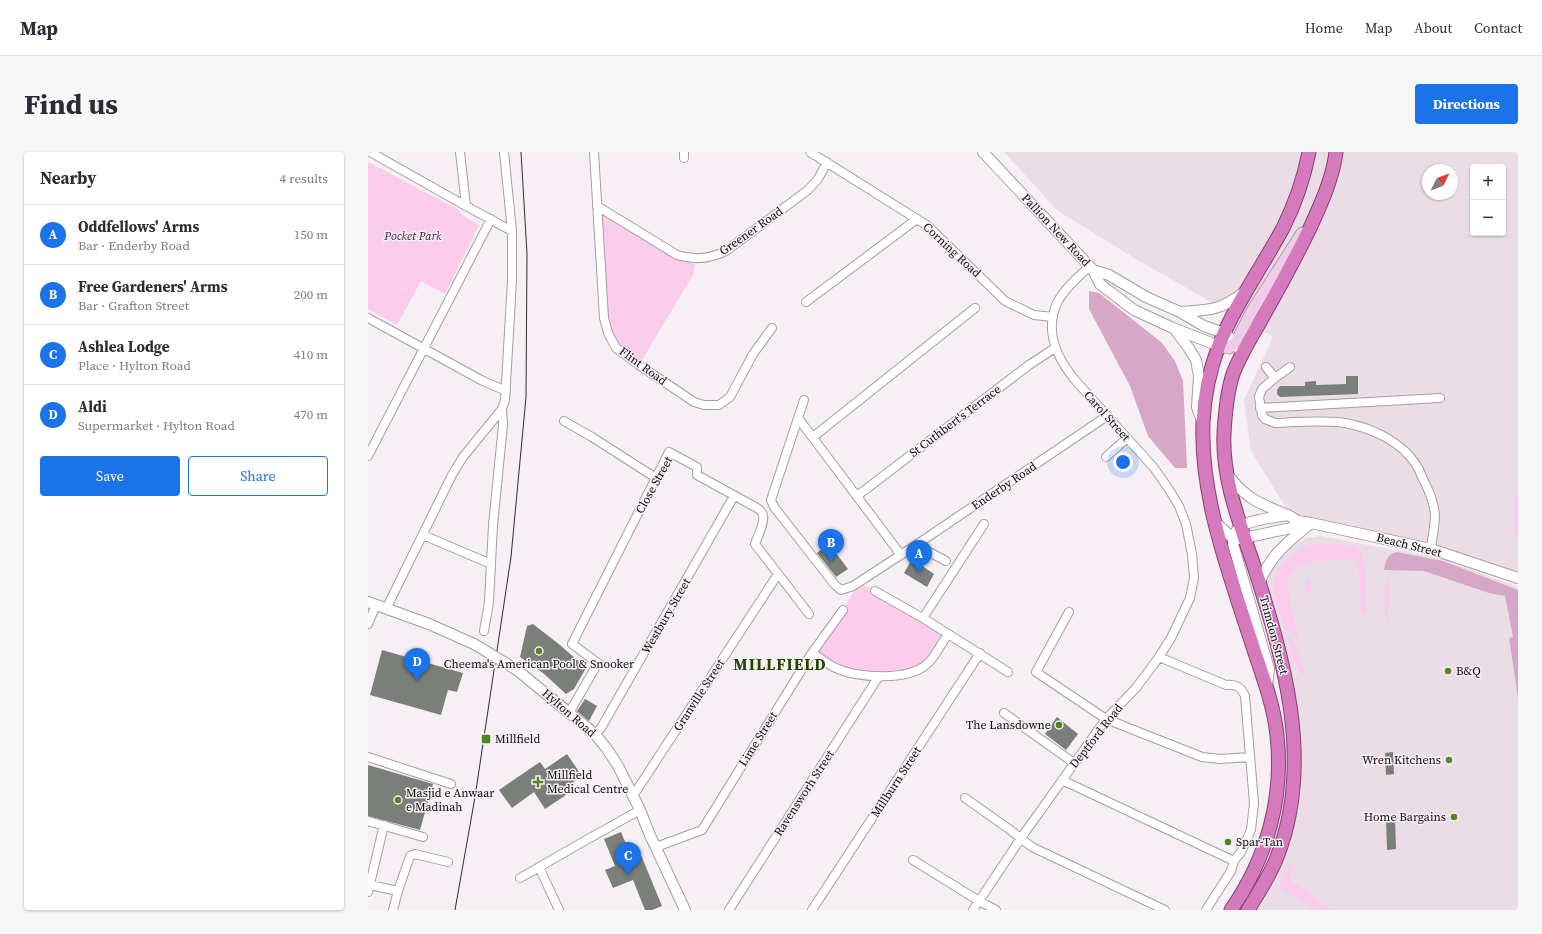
<!DOCTYPE html>
<meta charset="utf-8">
<style>
:root{--surface:#fff;--page:#f7f7f7;--text:#2b2b33;--muted:#7c7c81;--line:#e1e1e2;--accent:#1a73e8}
body{margin:0;font-family:"Source Serif 4",serif;background:var(--page);color:var(--text)}
.controls{position:absolute;right:12px;top:12px;display:grid;overflow:hidden;border-radius:4px;box-shadow:0 1px 3px #0004}
.controls button{width:36px;height:36px;display:grid;place-items:center;padding:0;border:0;border-bottom:1px solid var(--line);background:var(--surface);color:var(--text);font:20px sans-serif}
.compass{position:absolute;left:1054px;top:12px;width:36px;height:36px;border-radius:50%;background:var(--surface);box-shadow:0 1px 3px #0004;rotate:47deg}
.you{position:absolute;left:755px;top:310px;width:14px;height:14px;margin:-10px;border:3px solid #fff;border-radius:50%;background:#1a73e8;box-shadow:0 0 0 6px #1a73e833}
.badge{display:grid;place-items:center;width:26px;height:26px;border-radius:50%;background:var(--accent);color:#fff;font-size:13px;font-weight:700}
.pin{position:absolute;translate:-50% -33px;filter:drop-shadow(0 1px 2px #0008)}
.pin::after{content:'';position:absolute;top:21px;width:14px;height:12px;background:inherit;clip-path:polygon(0 0,100% 0,50% 100%)}
.list{margin:0;padding:0;list-style:none}
h2{display:flex;justify-content:space-between;align-items:center;height:52px;margin:0;padding:0 16px;font-size:17px}
h2 small{font-size:13px;font-weight:400;color:var(--muted)}
.list li{display:grid;grid-template-columns:26px 1fr auto;gap:12px;align-items:center;box-sizing:border-box;height:60px;padding:0 16px;border-top:1px solid var(--line)}
.list b{display:block;font-size:15px;white-space:nowrap}
.list p{margin:0;font-size:13px;white-space:nowrap;color:var(--muted)}
.list em{font-size:13px;font-style:normal;color:var(--muted)}
.actions{display:flex;gap:8px;padding:12px 16px}
.actions a{flex:1;padding:9px 0;border:1px solid var(--accent);border-radius:4px;text-align:center;font-size:14px;color:var(--accent)}
.actions .main{background:var(--accent);color:#fff}
.map{position:relative;flex:none;width:1150px;height:758px;overflow:hidden;border-radius:4px}
header{display:flex;align-items:center;gap:24px;box-sizing:border-box;height:56px;padding:0 20px;background:var(--surface);border-bottom:1px solid var(--line)}
header strong{font-size:19px}
nav{display:flex;gap:22px;margin-inline-start:auto;font-size:14px}
.intro{display:flex;align-items:center;justify-content:space-between;box-sizing:border-box;height:96px;padding:0 24px}
h1{margin:0;font-size:28px}
.button{padding:10px 18px;border-radius:4px;background:var(--accent);color:#fff;font-size:14px;font-weight:700}
main{display:flex;gap:24px;padding:0 24px}
aside{flex:1;background:var(--surface);border-radius:4px;box-shadow:0 1px 3px #0004}
.map>svg:first-child{display:block}
.built{fill:#ebdde6;fill-rule:evenodd}
.green{fill:#fbcceb}
.forest{fill:#d6a7c6}
.building{fill:#7b7f79}
.lines{fill:none;stroke-linecap:round;stroke-linejoin:round}
.minor-casing{stroke:#a59ea3;stroke-width:10}
.tertiary-casing{stroke:#a59ea3;stroke-width:12}
.secondary-casing{stroke:#a59ea3;stroke-width:13}
.trunk-casing{stroke:#893e75;stroke-width:15}
.minor{stroke:#fff;stroke-width:8}
.tertiary{stroke:#fff;stroke-width:10}
.secondary{stroke:#efcde6;stroke-width:11}
.trunk{stroke:#d67abe;stroke-width:13}
.tram{stroke:#2f2d2f;stroke-width:1}
.tertiary-bridge-casing{stroke:#a59ea3;stroke-width:12;stroke-linecap:butt}
.tertiary-bridge{stroke:#fff;stroke-width:10}
.poi-dot{fill:#51851d;stroke:#f6eff4;stroke-width:1.5}
.labels{text-anchor:middle;dominant-baseline:central;stroke-width:3;stroke-linejoin:round;paint-order:stroke}
.street-label{font-size:12px;fill:#0e0c0e;stroke:#f6eff4}
.park-label{font-size:12px;font-style:italic;fill:#4b143d;stroke:#f6eff4}
.poi-label{font-size:12px;fill:#0e0c0e;stroke:#f6eff4;text-anchor:start}
.district-label{font-size:16px;font-weight:bold;letter-spacing:1px;fill:#244500;stroke:#f6eff4}
</style>
<header>
<strong>Map</strong>
<nav><a>Home</a><a>Map</a><a>About</a><a>Contact</a></nav>
</header>
<div class="intro"><h1>Find us</h1><a class="button">Directions</a></div>
<main>
<aside>
<h2>Nearby<small>4 results</small></h2>
<ul class="list">
<li><span class="badge">A</span><div><b>Oddfellows' Arms</b><p>Bar · Enderby Road</p></div><em>150 m</em></li>
<li><span class="badge">B</span><div><b>Free Gardeners' Arms</b><p>Bar · Grafton Street</p></div><em>200 m</em></li>
<li><span class="badge">C</span><div><b>Ashlea Lodge</b><p>Place · Hylton Road</p></div><em>410 m</em></li>
<li><span class="badge">D</span><div><b>Aldi</b><p>Supermarket · Hylton Road</p></div><em>470 m</em></li>
</ul>
<div class="actions"><a class="main">Save</a><a>Share</a></div>
</aside>
<div class="map">
<svg width="1150" height="758" viewBox="0 0 1150 758">
<rect width="100%" height="100%" fill="#f6eff4"/>
<path class="built" d="M636,0H1150V423L920,359L883,299L876,248L905,185L773,110L690,59ZM1105,15H1135V81H1105ZM1060,18H1084V42H1060Z
M953,384L1021,397L1032,398L1075,407L1150,435V758H889L904,732L920,696L928,667L933,639L932,585L925,533L899,436L901,424L909,409L921,397L938,386Z"/>
<path class="green" d="M0,10L91,58L94,63L111,73L77,142L53,129L29,173L0,157Z
M229,54L297,97L328,106L325,123L271,213L262,206L240,181Z
M1146,343H1150V386H1146Z
M943,392C952,391 980,392 987,395C1002,402 998,447 998,462H993L991,416L989,415L988,407L943,409L926,417L919,429L921,443L932,497L926,483L918,479C914,467 906,449 905,437C903,417 927,399 943,392Z
M1021,424L1022,450L1019,451L1020,470L1018,469L1016,435Z
M940,428H943V441L942,442L938,440L937,432Z
M491,430L580,482L559,512L542,521H487L444,501L475,458Z
M922,484L935,513L937,523H934L925,506L920,485Z
M922,712L925,714L922,728L965,758H947L911,736Z"/>
<path class="forest" d="M721,139L731,141L788,186L794,191L807,209L815,229L819,316H807L780,284L762,234L721,157Z
M1029,400L1075,409L1150,438V546L1141,486L1145,485L1137,444L1121,441L1056,419L1016,418C1018,408 1019,402 1029,400Z"/>
<path class="building" d="M978,224H990V242L912,245L909,242V238L912,234H937V230L948,229V233L978,232Z
M461,392L480,417L468,425L449,401Z
M544,407L566,422L559,435L536,421Z
M165,472L192,493L218,516L206,537L198,542L175,521L152,505L159,474Z
M14,498L95,521L89,540L80,538L73,563L2,543Z
M217,547L229,554L221,569L209,559Z
M689,565L710,582L698,598L677,582Z
M1025,600L1026,622L1018,623L1017,601Z
M199,602L214,624L194,638L198,643L177,657L166,640L144,656L131,638L172,610L177,617Z
M0,613L65,632L52,678L0,664Z
M1018,666H1027L1028,697L1019,698Z
M253,680L264,707L273,703L294,754L284,758H277L265,728L245,736L237,718L247,714L236,687Z"/>
<g class="lines">
<defs>
<path id="minor" d="M2,0L98,54L144,79
M92,0L98,54
M226,0L236,166L240,181L248,196L271,213L326,250L336,253H351L362,245L385,202L404,176
M316,0V6
M442,0L560,74L637,149L666,163L685,165
M229,54L309,103C325,108 342,107 358,99L440,38L450,27L459,10
M438,150L549,67
M0,166L113,228L138,239
M898,215L907,226L922,215
M907,226L894,237L891,245L894,263L897,267L907,271C930,270 954,268 977,271C1005,276 1034,290 1049,314C1052,319 1054,326 1057,331C1062,341 1066,352 1067,363C1067,374 1064,386 1063,397
M436,248L403,348L406,355L467,433L473,438L485,434L548,393L739,264
M892,256L1072,246
M430,266L533,403
M196,269L224,285L288,326
M445,285L607,156
M0,304L123,67
M738,305L759,286
M489,344L661,213L687,196
M55,383L123,412
M548,393L578,409
M507,439L555,466L640,520
M18,457L84,323L95,305L134,257L137,248L144,129V79L136,0
M701,460L668,520L738,567L834,605L852,607L882,605
M555,466L616,372
M0,472L8,453
M116,479L121,450L125,373L135,273L134,257
M444,501C453,506 461,514 470,517C492,526 540,529 559,512C567,506 574,490 580,482
M791,505L858,533C868,532 873,535 877,544L886,651L883,678L873,700L866,709L863,719L838,758
M201,561L230,511L204,492L301,300L329,315V323L389,356C392,358 395,361 395,364C397,370 389,386 387,392L441,462
M636,561L706,611
M227,582L233,576L366,344
M0,605L83,632
M694,628L866,709
M265,644L410,422
M597,646L641,677L664,695L797,758
M0,669L55,685
M288,695L334,678L444,501L475,458
M545,708L611,749L628,758
M171,715L191,758
M152,726L220,687L272,658
M2,733L30,739
M0,740L16,673
M25,758L30,739L42,704L47,702L80,710
M361,758L511,524
M444,758L612,501
M605,758L653,686L738,567L768,536L791,505L803,486L822,446L826,426L824,402L818,372L811,354L800,336L786,316L707,228C689,206 676,180 689,151C696,137 710,125 722,114"/>
<path id="tertiary" d="M615,0L725,118L732,132L766,158L805,176L851,194
M725,118L741,123L778,145L812,160L836,174L856,181L868,190L871,197
M812,160C840,158 852,159 875,141
M808,179L820,195L828,208L831,224L829,255L834,269
M859,322C878,347 891,351 919,363
M847,370L861,383L871,387L923,376L930,369
M891,431C904,401 919,391 943,371
M0,450L61,472L106,492
M149,518L227,582L239,597L250,614L272,658L281,681L317,758
M899,534L901,517L865,392C865,387 866,381 870,377C878,368 908,365 920,363L930,369L943,371L1063,397L1150,426"/>
<path id="secondary" d="M851,194L861,196L868,190L884,159L934,81"/>
<path id="trunk" d="M863,758C899,706 916,646 909,583C906,554 895,525 886,498C863,426 832,347 835,271C836,245 842,217 851,193C868,151 894,115 915,76C927,52 936,26 941,0
M880,758C890,741 902,724 909,705C947,609 915,505 885,411C871,369 854,326 856,282C857,262 859,240 865,222C872,203 883,186 893,168C910,138 927,107 942,76C953,52 965,26 968,0"/>
</defs>
<use href="#minor" class="minor-casing"/>
<use href="#tertiary" class="tertiary-casing"/>
<use href="#secondary" class="secondary-casing"/>
<use href="#trunk" class="trunk-casing"/>
<use href="#minor" class="minor"/>
<use href="#tertiary" class="tertiary"/>
<use href="#secondary" class="secondary"/>
<use href="#trunk" class="trunk"/>
<path class="tram" d="M87,758L107,645L143,405L158,245L159,102L153,0"/>
<defs>
<path id="tertiary-bridge" d="M106,492L149,518"/>
</defs>
<use href="#tertiary-bridge" class="tertiary-bridge-casing"/>
<use href="#tertiary-bridge" class="tertiary-bridge"/>
</g>
<g class="poi-dot">
<circle cx="171" cy="499" r="4"/>
<circle cx="1080" cy="519" r="4"/>
<circle cx="691" cy="573" r="4"/>
<rect x="113" y="582" width="10" height="10" rx="2"/>
<circle cx="1081" cy="608" r="4"/>
<path d="M168 624h4v4h4v4h-4v4h-4v-4h-4v-4h4z"/>
<circle cx="30" cy="648" r="4"/>
<circle cx="1086" cy="665" r="4"/>
<circle cx="860" cy="690" r="4"/>
</g>
<g class="labels">
<g class="street-label">
<text transform="translate(688 78) rotate(47)">Pallion New Road</text>
<text transform="translate(383 79) rotate(-35)">Greener Road</text>
<text transform="translate(584 98) rotate(43)">Corning Road</text>
<text transform="translate(275 214) rotate(36)">Flint Road</text>
<text transform="translate(739 264) rotate(48)">Carol Street</text>
<text transform="translate(587 269) rotate(-37)">St Cuthbert's Terrace</text>
<text transform="translate(286 333) rotate(-61)">Close Street</text>
<text transform="translate(636 334) rotate(-34)">Enderby Road</text>
<text transform="translate(1041 393) rotate(14)">Beach Street</text>
<text transform="translate(298 464) rotate(-60)">Westbury Street</text>
<text transform="translate(906 483) rotate(75)">Trimdon Street</text>
<text transform="translate(331 543) rotate(-57)">Granville Street</text>
<text transform="translate(201 561) rotate(41)">Hylton Road</text>
<text transform="translate(728 584) rotate(-52)">Deptford Road</text>
<text transform="translate(390 587) rotate(-58)">Lime Street</text>
<text transform="translate(528 630) rotate(-57)">Millburn Street</text>
<text transform="translate(436 641) rotate(-57)">Ravensworh Street</text>
</g>
<g class="park-label">
<text x="45" y="84">Pocket Park</text>
</g>
<g class="poi-label">
<text x="171" y="512" text-anchor="middle">Cheema's American Pool &amp; Snooker</text>
<text x="1088" y="519">B&amp;Q</text>
<text x="683" y="573" text-anchor="end">The Lansdowne</text>
<text x="127" y="587">Millfield</text>
<text x="1073" y="608" text-anchor="end">Wren Kitchens</text>
<text x="179" y="623">Millfield<tspan x="179" dy="14">Medical Centre</tspan></text>
<text x="38" y="641">Masjid e Anwaar<tspan x="38" dy="14">e Madinah</tspan></text>
<text x="1078" y="665" text-anchor="end">Home Bargains</text>
<text x="868" y="690">Spar-Tan</text>
</g>
<g class="district-label">
<text x="412" y="512">MILLFIELD</text>
</g>
</g>
</svg>
<div class="controls">
<button>+</button>
<button>−</button>
</div>
<svg class="compass" viewBox="-18 -18 36 36"><path d="M0-13l5 13h-10z" fill="#e53935"/><path d="M0 13l5-13h-10z" fill="#7c7c81"/></svg>
<div class="you"></div>
<div class="pin badge" style="left:551px;top:421px">A</div>
<div class="pin badge" style="left:463px;top:410px">B</div>
<div class="pin badge" style="left:260px;top:723px">C</div>
<div class="pin badge" style="left:49px;top:529px">D</div>
</div>
</main>
